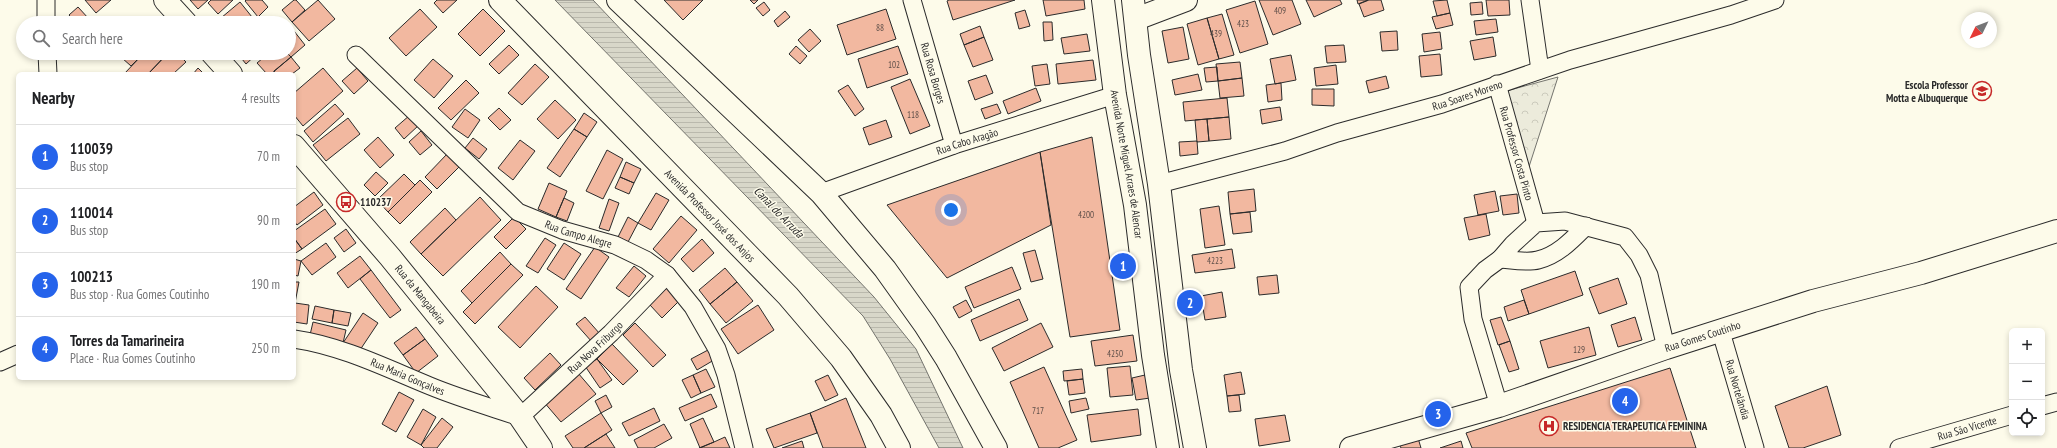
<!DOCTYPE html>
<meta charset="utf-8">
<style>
:root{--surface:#fff;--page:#f2f2f2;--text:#202124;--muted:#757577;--line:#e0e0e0;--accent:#2563eb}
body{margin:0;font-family:"PT Sans Narrow",sans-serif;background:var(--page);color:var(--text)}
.controls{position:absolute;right:12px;bottom:12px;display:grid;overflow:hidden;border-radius:6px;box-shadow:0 2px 6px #0003}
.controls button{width:36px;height:36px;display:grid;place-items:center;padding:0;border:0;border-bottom:1px solid var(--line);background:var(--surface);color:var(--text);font:20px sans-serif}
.compass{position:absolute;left:1961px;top:12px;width:36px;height:36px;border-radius:50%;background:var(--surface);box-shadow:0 2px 6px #0003;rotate:227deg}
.you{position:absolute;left:951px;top:210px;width:14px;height:14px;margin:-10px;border:3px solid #fff;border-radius:50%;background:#1a73e8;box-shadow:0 0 0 6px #1a73e833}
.badge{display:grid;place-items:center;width:26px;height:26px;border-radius:50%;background:var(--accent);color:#fff;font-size:13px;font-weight:700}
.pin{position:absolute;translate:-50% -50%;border:2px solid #fff;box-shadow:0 1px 4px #0006}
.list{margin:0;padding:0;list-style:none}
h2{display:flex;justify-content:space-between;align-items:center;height:52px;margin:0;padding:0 16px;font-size:17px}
h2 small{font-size:13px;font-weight:400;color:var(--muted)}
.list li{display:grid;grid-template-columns:26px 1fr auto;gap:12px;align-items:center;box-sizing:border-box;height:64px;padding:0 16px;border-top:1px solid var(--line)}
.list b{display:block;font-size:15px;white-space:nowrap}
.list p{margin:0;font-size:13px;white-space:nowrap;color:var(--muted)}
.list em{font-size:13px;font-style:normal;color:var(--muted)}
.icon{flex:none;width:22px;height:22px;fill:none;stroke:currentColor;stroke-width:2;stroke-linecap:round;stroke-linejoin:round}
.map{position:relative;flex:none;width:2057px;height:448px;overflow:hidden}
.search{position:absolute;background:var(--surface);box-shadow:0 2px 6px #0003;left:16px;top:16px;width:280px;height:44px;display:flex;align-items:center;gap:10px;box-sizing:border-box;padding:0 14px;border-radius:22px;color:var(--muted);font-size:15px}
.panel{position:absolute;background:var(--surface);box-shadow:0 2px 6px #0003;left:16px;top:72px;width:280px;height:308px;border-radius:6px}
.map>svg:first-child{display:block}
.forest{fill:url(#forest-crowns);stroke:#74746e}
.water{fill:url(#water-rules);stroke:#74746e}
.building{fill:#f2b8a0;stroke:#2b2b2b}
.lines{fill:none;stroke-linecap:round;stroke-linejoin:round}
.street-casing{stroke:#2b2b2b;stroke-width:19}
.secondary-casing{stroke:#2b2b2b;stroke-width:24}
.primary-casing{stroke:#2b2b2b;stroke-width:24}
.street{stroke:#fdfbea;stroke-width:17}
.secondary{stroke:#fdfbea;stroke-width:22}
.primary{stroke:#fdfbea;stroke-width:22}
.labels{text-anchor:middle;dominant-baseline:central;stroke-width:3;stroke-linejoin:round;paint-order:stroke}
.number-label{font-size:9px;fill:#5d4e48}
.street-label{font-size:11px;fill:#2b2b2b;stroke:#fdfbea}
.poi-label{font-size:11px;font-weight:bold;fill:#2b2b2b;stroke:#fdfbea;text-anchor:start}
.water-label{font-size:12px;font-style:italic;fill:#2b2b2b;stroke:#fdfbea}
</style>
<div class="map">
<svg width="2057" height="448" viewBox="0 0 2057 448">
<defs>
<pattern id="forest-crowns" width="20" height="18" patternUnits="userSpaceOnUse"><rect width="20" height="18" fill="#ecebdb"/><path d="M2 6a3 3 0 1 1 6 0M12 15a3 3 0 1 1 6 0" fill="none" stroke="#cbcabc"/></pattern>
<pattern id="water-rules" width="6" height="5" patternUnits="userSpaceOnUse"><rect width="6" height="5" fill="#d8d7c9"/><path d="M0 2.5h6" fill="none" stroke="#bab9ad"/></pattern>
</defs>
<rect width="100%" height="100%" fill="#fdfbea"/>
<path class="forest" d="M1558,77L1526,176L1506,91Z"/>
<path class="water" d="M555,0H593L874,297L916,349L963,448H939L890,359L863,316Z"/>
<path class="building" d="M85,0H111L96,13Z
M190,0H208L198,9Z
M211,0H233L218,14L208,3Z
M246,0H262L268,7L258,17L245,1Z
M294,0H296L305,10L292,22L282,10Z
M318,0L335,19L309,41L292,22Z
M437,0H457L443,13L434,3Z
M664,0H703L683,20Z
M750,0H758L754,4Z
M949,0H1015L953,20L947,1Z
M1043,0H1084L1085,9L1046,16Z
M1259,0H1292L1301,24L1273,35Z
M1306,0H1340L1342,4L1314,17Z
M1357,0H1368L1358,4Z
M1369,0H1381L1384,10L1364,17L1359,4Z
M1447,0L1450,13L1437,16L1433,1Z
M1486,0H1509L1510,15L1488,16Z
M1255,1L1268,44L1240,53L1226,10Z
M240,2L252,17L245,23H215Z
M764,2L770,10L763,16L756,8Z
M1482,2L1483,14L1471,15L1470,3Z
M78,7L89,19L84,23H76L69,15Z
M420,9L437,27L406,56L389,38Z
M483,9L505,31L480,56L458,34Z
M886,9L896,39L847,55L837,25Z
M1025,10L1030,26L1019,29L1015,13Z
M785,11L790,17L778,27L774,21Z
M1450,13L1453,25L1436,29L1432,17Z
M1222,14L1234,55L1219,59L1207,18Z
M143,16L150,23H136Z
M116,17L122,23H110Z
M1207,18L1219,59L1198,65L1187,24Z
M1496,19L1498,32L1476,35L1474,21Z
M1043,22H1052L1053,40L1044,41Z
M980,26L984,37L964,45L960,34Z
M1183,27L1189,59L1168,63L1162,31Z
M810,29L821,41L809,52L798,40Z
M294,31L305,45L291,57L287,53H289V36Z
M1397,31L1398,50L1382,51L1380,32Z
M1440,32L1442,49L1424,52L1422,34Z
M1087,34L1090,51L1064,54L1061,38Z
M984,37L993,60L973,67L964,45Z
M1493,37L1496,56L1474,60L1470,41Z
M509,45L519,55L499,74L489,64Z
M1344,45L1346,62L1327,63L1325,46Z
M796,46L807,56L800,64L789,54Z
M898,46L908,74L867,88L858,59Z
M66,53H96V55L66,57Z
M126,53H144L131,66L122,58Z
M144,53H168L148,74H124Z
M168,53H177L186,62L173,74H148Z
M239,53H258L246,64L238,54Z
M269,53H287L291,57L271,74H267L257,63Z
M1440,54L1442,75L1421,77L1419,56Z
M1291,55L1296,80L1275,84L1270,59Z
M291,57L300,68L292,74H276L274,71Z
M433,59L453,76L434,98L414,80Z
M1093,60L1096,80L1058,84L1056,64Z
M1240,62L1242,78L1218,81L1216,64Z
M535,64L549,77L522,105L508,93Z
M1047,64L1050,84L1035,86L1032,66Z
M1336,65L1338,84L1316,86L1314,68Z
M1217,67L1218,81L1206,82L1204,68Z
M198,68L204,74H193Z
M323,68L343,91L303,126L294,115V93Z
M357,68L368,81L354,94L342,81Z
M1198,74L1202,90L1175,95L1172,80Z
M986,75L993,93L975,100L968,81Z
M1386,76L1389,88L1369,93L1366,81Z
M1242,78L1244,96L1220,98L1218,81Z
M910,79L930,126L910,134L891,87Z
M466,80L479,93L451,120L438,108Z
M1281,83L1282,100L1268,102L1266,85Z
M848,85L864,109L855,116L838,91Z
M1036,88L1041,101L1008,114L1003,101Z
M1312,89H1334V106L1312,105Z
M1227,98L1229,117L1185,121L1183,102Z
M555,100L576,120L558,139L537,119Z
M335,104L344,114L313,142L304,131Z
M997,104L1001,113L985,119L981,109Z
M1280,107L1282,120L1262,124L1260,110Z
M499,108L511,120L500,130L488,118Z
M465,109L480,120L468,138L452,127Z
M584,113L597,122L587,137L574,129Z
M410,115L419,125L404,139L395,128Z
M1229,117L1231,139L1209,141L1207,119Z
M348,118L360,134L326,161L313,145Z
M1207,119L1209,141L1197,142L1195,120Z
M886,120L892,137L869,145L863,128Z
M574,129L587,137L560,177L547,168Z
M421,131L432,145L420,155L409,142Z
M378,137L394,155L380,168L364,150Z
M1092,137L1120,330L1070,337L1040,152Z
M473,138L487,149L479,159L465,148Z
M520,140L535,151L513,180L498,168Z
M1197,141L1198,154L1180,156L1179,142Z
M607,150L623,159L603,199L586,191Z
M1040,152L1051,225L947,278L887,205Z
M448,153L461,165L437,189L425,177Z
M626,162L641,169L634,183L620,177Z
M376,172L388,183L375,196L364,185Z
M404,174L415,185L388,212L377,200Z
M620,177L634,183L629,194L615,188Z
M420,180L432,192L400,224L388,212Z
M549,183L567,191L556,217L538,209Z
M1254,189L1256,211L1230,214L1228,192Z
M1495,191L1499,211L1478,215L1474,195Z
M314,192L323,205L297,225L294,221V207Z
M656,193L669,200L651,230L638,223Z
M1517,194L1519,213L1503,215L1500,196Z
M480,197L501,220L443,276L421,254Z
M564,198L574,203L567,221L556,217Z
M609,199L619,203L609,231L599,228Z
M1219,206L1225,245L1205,248L1200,209Z
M445,208L456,220L421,254L410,242Z
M325,209L336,224L302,249L294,238V231Z
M1250,212L1252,232L1233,234L1230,214Z
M1486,214L1490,235L1469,240L1464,218Z
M681,216L697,230L669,263L653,249Z
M514,217L526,229L506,249L494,237Z
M628,217L638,223L628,242L618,237Z
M346,229L356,243L344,252L334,238Z
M294,238L302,249L294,254Z
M545,238L556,245L538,273L526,266Z
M702,239L714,253L693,272L681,259Z
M326,243L336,257L312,275L301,261Z
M564,243L581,254L564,280L547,269Z
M595,247L609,257L581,299L566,289Z
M1232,249L1235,268L1195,273L1192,255Z
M1035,250L1043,279L1031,282L1023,253Z
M500,252L511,264L472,303L461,291Z
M360,256L371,270L348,288L337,273Z
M294,259L301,261L298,276L294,275Z
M511,264L523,275L475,324L463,312Z
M634,266L646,276L629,297L616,288Z
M1012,267L1021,289L974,308L965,287Z
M725,268L737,282L710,304L699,290Z
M371,270L401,310L390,318L360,279Z
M1575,271L1583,295L1529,314L1521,290Z
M1277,275L1279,293L1259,295L1257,277Z
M1618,278L1627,304L1599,314L1589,288Z
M294,282H299L295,303H294Z
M737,282L753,301L726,323L710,304Z
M536,286L558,307L520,348L498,327Z
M668,287L680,300L662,318L650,305Z
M1222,292L1226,317L1205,320L1201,296Z
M1019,299L1028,320L980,341L971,320Z
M966,300L972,311L959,318L953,307Z
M1524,300L1529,314L1508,321L1504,307Z
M295,303L309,305L307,324L294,322Z
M758,305L774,330L738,354L721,329Z
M315,306L334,310L332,323L312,319Z
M334,310L351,313L348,326L332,323Z
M363,313L378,323L358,353L343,343Z
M585,317L600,334L592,342L576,324Z
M1501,317L1510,341L1498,345L1490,320Z
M1635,317L1642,340L1618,347L1611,325Z
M313,322L346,330L343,343L310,335Z
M635,323L666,355L653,367L623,335Z
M1041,323L1053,347L1004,371L992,348Z
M416,327L425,339L403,355L394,343Z
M1589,327L1596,355L1548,368L1540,341Z
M1133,335L1137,361L1095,366L1091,341Z
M425,339L438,356L416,373L403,355Z
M1510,341L1519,369L1509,372L1499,345Z
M612,344L638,371L623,385L597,359Z
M708,350L714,360L697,370L691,359Z
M550,353L561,365L535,390L524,378Z
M597,359L612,380L600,388L585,366Z
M1130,366L1133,395L1110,397L1107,368Z
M1044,367L1077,440L1058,448H1039L1010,382Z
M1670,368L1696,448H1472L1466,433Z
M706,369L715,387L701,393L693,375Z
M1082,369L1083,379L1064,381L1063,371Z
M1241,372L1245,394L1227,396L1224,375Z
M578,373L596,394L561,422L543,401Z
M693,375L701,393L691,398L682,380Z
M828,375L838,395L825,401L815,381Z
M1145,375L1150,398L1136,400L1132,378Z
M1083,379L1085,393L1069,395L1067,381Z
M1827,386L1841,435L1803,448H1789L1775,406Z
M399,392L414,400L396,432L382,424Z
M711,394L717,407L685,421L679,408Z
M606,395L612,407L601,413L595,401Z
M1239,395L1241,411L1229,412L1227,396Z
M846,398L866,448H823L810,413Z
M1086,398L1089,409L1071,413L1069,401Z
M654,408L660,421L629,436L622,423Z
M423,409L436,417L421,445L407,437Z
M1138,409L1141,435L1091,442L1087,415Z
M601,413L612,430L584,448H573L565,436Z
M810,413L817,433L774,448L766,429Z
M1285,415L1290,441L1259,446L1255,419Z
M442,418L453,427L437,448H424L421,445Z
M703,418L714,442L700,448L690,424Z
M664,424L672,438L654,448H638L634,440Z
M606,434L615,448H584Z
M725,437L730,448H699L714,442Z
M1418,438L1421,448H1401L1399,444Z
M802,441L804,448H782Z
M1461,441L1463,448H1440Z"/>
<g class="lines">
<defs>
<g id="street">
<path d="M46,0V23"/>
<path id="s1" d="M912,0L954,145"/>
<path d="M1530,0L1540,70"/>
<path d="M47,53L48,74"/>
<path id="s2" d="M356,55L518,212L562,230L615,245L646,260L667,275L693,307L717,349L726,375L744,448"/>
<path id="s3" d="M1497,84L1536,223"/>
<path id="s4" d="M1159,184L1285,151L1337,133L1442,104L1570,60L1731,15L1775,0"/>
<path id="s5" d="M821,193L954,145L1115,95"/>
<path d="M1500,259C1512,260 1527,263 1538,260C1558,255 1572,240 1586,226"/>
<path id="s6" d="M1721,332L1755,448"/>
<path id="s7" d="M294,339C342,346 386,368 430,386C459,398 490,407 520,417L611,333L667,275"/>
<path d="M0,362L18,354"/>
<path d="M1499,406L1473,319L1469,287L1485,270L1500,259L1513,244L1536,223L1565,221L1625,237L1639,255L1649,275L1666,348"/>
<path d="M2042,406L2057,402"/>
<path id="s8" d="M1899,448L2012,415"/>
</g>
<g id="secondary">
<path d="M165,0L186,23"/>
<path d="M1136,19L1186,0"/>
<path d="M212,53L231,74"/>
<path id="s9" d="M294,146L390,257L520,417L541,448"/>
<path id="s10" d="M1351,448L1499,406L1666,348L1813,301L1921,273L2057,231"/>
</g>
<g id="primary">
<path id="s11" d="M500,0L788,296L841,358L881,415L899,448"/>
<path d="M618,0L821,193L885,269L925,325L946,358L996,448"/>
<path id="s12" d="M1103,0L1115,95L1135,205L1153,355L1168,448"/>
<path d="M1133,0L1139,55L1159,184L1181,370L1195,448"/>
</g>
</defs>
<use href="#street" class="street-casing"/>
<use href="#secondary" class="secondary-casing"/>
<use href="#primary" class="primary-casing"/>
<use href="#street" class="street"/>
<use href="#secondary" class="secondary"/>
<use href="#primary" class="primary"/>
</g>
<defs>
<symbol id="school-ring" viewBox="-11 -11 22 22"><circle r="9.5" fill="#fdfbea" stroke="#c62828" stroke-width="1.5"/><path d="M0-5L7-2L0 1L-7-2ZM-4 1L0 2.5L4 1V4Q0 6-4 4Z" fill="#c62828"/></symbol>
<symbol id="bus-ring" viewBox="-11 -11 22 22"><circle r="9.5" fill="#fdfbea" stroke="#c62828" stroke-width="1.5"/><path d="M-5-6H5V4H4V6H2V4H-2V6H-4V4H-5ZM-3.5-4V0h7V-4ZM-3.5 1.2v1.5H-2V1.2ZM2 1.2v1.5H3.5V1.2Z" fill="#c62828"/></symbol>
<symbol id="hospital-ring" viewBox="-11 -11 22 22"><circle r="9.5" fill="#fdfbea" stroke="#c62828" stroke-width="1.5"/><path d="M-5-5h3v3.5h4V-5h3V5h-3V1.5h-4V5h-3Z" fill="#c62828"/></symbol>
</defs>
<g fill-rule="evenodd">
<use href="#school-ring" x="1971" y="80" width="22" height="22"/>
<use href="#bus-ring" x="335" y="191" width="22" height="22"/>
<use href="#hospital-ring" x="1538" y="415" width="22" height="22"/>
</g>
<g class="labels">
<g class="number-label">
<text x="1280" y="10">409</text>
<text x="1243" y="23">423</text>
<text x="880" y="27">88</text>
<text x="1216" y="33">439</text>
<text x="894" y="64">102</text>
<text x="913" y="114">118</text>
<text x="1086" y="214">4200</text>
<text x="1215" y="260">4223</text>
<text x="1579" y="349">129</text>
<text x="1115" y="353">4250</text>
<text x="1038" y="410">717</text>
</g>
<g class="street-label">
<text stroke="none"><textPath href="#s1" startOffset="76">Rua Rosa Borges</textPath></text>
<text stroke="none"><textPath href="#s4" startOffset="321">Rua Soares Moreno</textPath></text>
<text stroke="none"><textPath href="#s5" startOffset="155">Rua Cabo Aragão</textPath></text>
<text stroke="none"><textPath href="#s3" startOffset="72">Rua Professor Costa Pinto</textPath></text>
<text stroke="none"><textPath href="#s12" startOffset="166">Avenida Norte Miguel Arraes de Alencar</textPath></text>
<text stroke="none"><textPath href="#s11" startOffset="301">Avenida Professor José dos Anjos</textPath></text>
<text stroke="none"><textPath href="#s2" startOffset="290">Rua Campo Alegre</textPath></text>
<text stroke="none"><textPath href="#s9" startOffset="195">Rua da Mangabeira</textPath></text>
<text stroke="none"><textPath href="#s10" startOffset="369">Rua Gomes Coutinho</textPath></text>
<text stroke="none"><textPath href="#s7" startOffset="342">Rua Nova Friburgo</textPath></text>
<text stroke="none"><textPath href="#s7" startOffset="120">Rua Maria Gonçalves</textPath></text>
<text stroke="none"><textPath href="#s6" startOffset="60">Rua Nortelândia</textPath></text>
<text stroke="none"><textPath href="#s8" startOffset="71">Rua São Vicente</textPath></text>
</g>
<g class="poi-label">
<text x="1968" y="85" text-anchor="end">Escola Professor<tspan x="1968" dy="13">Motta e Albuquerque</tspan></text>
<text x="360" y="202">110237</text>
<text x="1563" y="426">RESIDENCIA TERAPEUTICA FEMININA</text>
</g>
<g class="water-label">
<text transform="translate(779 212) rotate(46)">Canal do Arruda</text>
</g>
</g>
</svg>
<div class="controls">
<button>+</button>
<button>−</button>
<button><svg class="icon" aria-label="locate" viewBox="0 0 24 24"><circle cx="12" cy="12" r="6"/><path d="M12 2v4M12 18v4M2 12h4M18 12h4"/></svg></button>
</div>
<svg class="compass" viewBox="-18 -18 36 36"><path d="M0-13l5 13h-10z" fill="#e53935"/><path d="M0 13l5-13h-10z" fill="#757577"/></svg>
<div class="you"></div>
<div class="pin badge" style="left:1123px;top:266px">1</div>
<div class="pin badge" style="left:1190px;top:303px">2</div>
<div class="pin badge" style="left:1438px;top:414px">3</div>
<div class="pin badge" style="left:1625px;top:401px">4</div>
<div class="search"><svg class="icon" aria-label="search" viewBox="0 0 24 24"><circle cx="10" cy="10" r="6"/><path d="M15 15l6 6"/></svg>Search here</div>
<section class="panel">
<h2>Nearby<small>4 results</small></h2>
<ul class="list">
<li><span class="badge">1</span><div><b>110039</b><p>Bus stop</p></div><em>70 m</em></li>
<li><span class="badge">2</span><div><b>110014</b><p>Bus stop</p></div><em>90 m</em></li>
<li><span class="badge">3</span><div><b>100213</b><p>Bus stop · Rua Gomes Coutinho</p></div><em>190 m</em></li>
<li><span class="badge">4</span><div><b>Torres da Tamarineira</b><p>Place · Rua Gomes Coutinho</p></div><em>250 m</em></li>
</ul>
</section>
</div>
